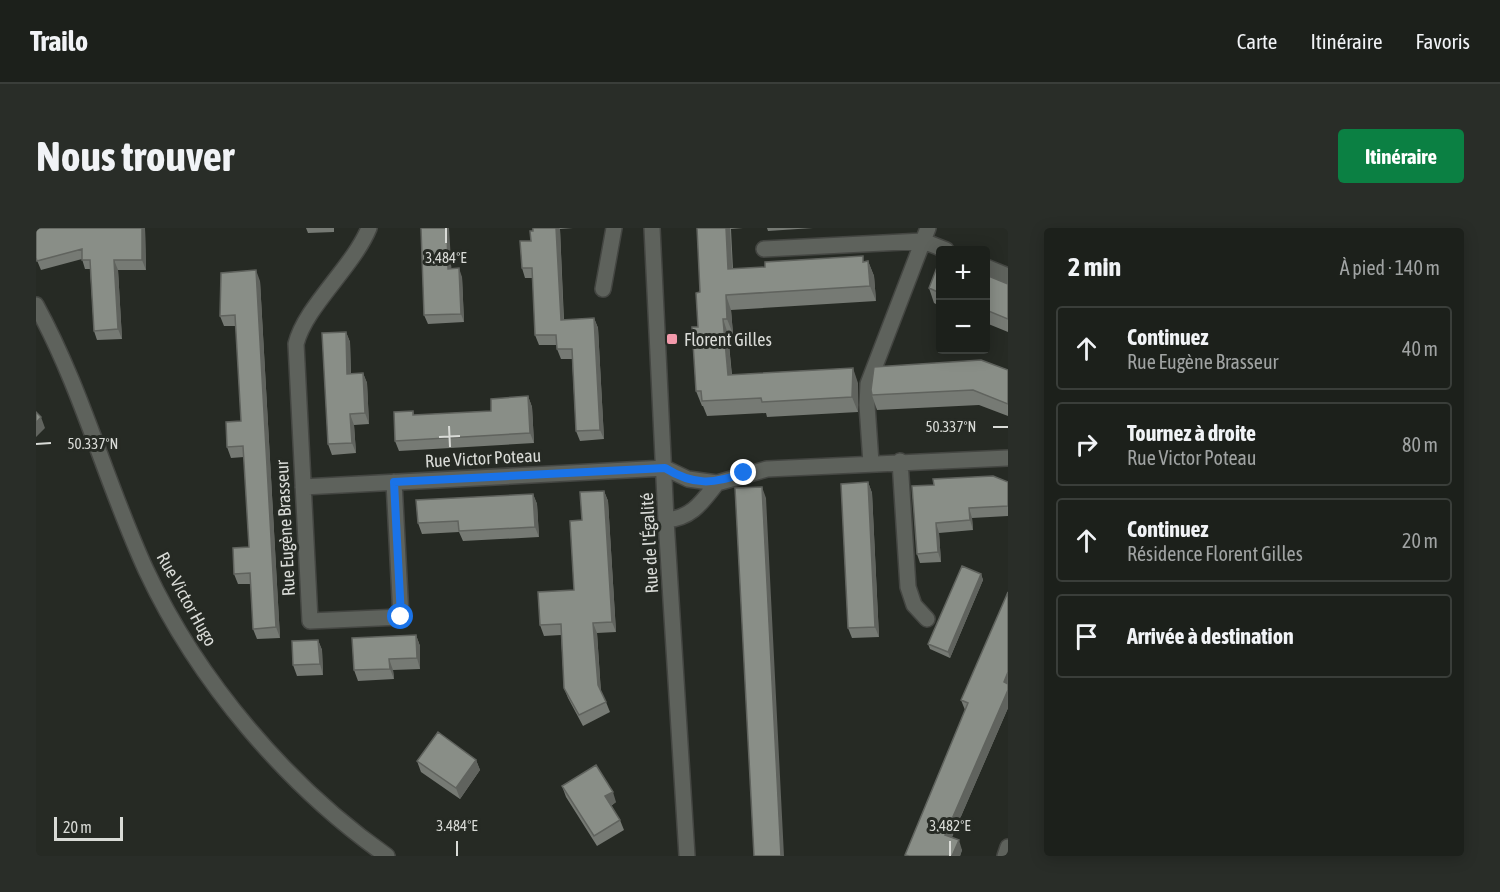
<!DOCTYPE html>
<html lang="fr">
<meta charset="utf-8">
<style>
:root{--surface:#1c201b;--page:#292d28;--text:#f1f3f6;--muted:#a0a3a3;--line:#3a3e3a;--accent:#0b8043}
body{margin:0;font-family:"Asap Condensed",sans-serif;background:var(--page);color:var(--text)}
.controls{position:absolute;right:18px;top:18px;display:grid;overflow:hidden;border-radius:6px;box-shadow:0 3px 15px #0003}
.controls button{width:54px;height:54px;display:grid;place-items:center;padding:0;border:0;border-bottom:2px solid var(--line);background:var(--surface);color:var(--text);font:30px sans-serif}
.scale{position:absolute;left:18px;bottom:15px;width:69px;box-sizing:border-box;padding-left:6px;border:3px solid #d9dbd7;border-top:0;font-size:16px;line-height:21px;white-space:nowrap;color:#d9dbd7;-webkit-text-stroke:4px #262a24;paint-order:stroke}
.stop{position:absolute;width:18px;height:18px;margin:-14px;border:4px solid #1a73e8;border-radius:50%;background:#fff}
.stop.end{background:#1a73e8;border-color:#fff;box-shadow:0 2px 6px #0008}
.list{margin:0;padding:0;list-style:none}
h2{display:flex;justify-content:space-between;align-items:center;height:78px;margin:0;padding:0 24px;font-size:26px}
h2 small{font-size:20px;font-weight:400;color:var(--muted)}
.list li{display:grid;grid-template-columns:39px 1fr auto;gap:18px;align-items:center;box-sizing:border-box;height:84px;margin:0 12px 12px;padding:0 12px;border:2px solid var(--line);border-radius:6px}
.list b{display:block;font-size:22px;white-space:nowrap}
.list p{margin:0;font-size:20px;white-space:nowrap;color:var(--muted)}
.list em{font-size:20px;font-style:normal;color:var(--muted)}
.icon{flex:none;width:33px;height:33px;fill:none;stroke:currentColor;stroke-width:2;stroke-linecap:round;stroke-linejoin:round}
.map{position:relative;flex:none;width:972px;height:628px;overflow:hidden;border-radius:6px}
header{display:flex;align-items:center;gap:36px;box-sizing:border-box;height:84px;padding:0 30px;background:var(--surface);border-bottom:2px solid var(--line)}
header strong{font-size:28px}
nav{display:flex;gap:33px;margin-inline-start:auto;font-size:21px}
.intro{display:flex;align-items:center;justify-content:space-between;box-sizing:border-box;height:144px;padding:0 36px}
h1{margin:0;font-size:42px}
.button{padding:15px 27px;border-radius:6px;background:var(--accent);color:#fff;font-size:21px;font-weight:700}
main{display:flex;gap:36px;padding:0 36px}
aside{flex:1;background:var(--surface);border-radius:6px;box-shadow:0 3px 15px #0003}
.map>svg:first-child{display:block}
.lines{fill:none;stroke-linecap:round;stroke-linejoin:round}
.minor-casing{stroke:#444642;stroke-width:18}
.minor{stroke:#5e625c;stroke-width:15}
.wall{fill:#767a74}
.shaded-wall{fill:#60635e}
.building{fill:#898e87;stroke:#60635e;stroke-width:1.5}
.route{stroke:#1a73e8;stroke-width:8}
.ticks{fill:none;stroke:#d9dbd7;stroke-width:2}
.poi-dot{fill:#f39aab;stroke:#262a24;stroke-width:2}
.labels{text-anchor:middle;dominant-baseline:central;stroke-width:6;stroke-linejoin:round;paint-order:stroke}
.poi-label{font-size:18px;fill:#d9dbd7;stroke:#262a24;text-anchor:start}
.street-label{font-size:18px;fill:#d9dbd7;stroke:#262a24}
.ticks-label{font-size:15px;text-anchor:middle;fill:#d9dbd7;stroke:#262a24;stroke-width:6;stroke-linejoin:round;paint-order:stroke}
</style>
<header>
<strong>Trailo</strong>
<nav><a>Carte</a><a>Itinéraire</a><a>Favoris</a></nav>
</header>
<div class="intro"><h1>Nous trouver</h1><a class="button">Itinéraire</a></div>
<main>
<div class="map">
<svg width="972" height="628" viewBox="0 0 972 628">
<rect width="100%" height="100%" fill="#262a24"/>
<g class="lines">
<defs>
<path id="minor" d="M333,0C317,39 269,79 260,116L274,393L365,389L358,254
M616,0L630,292L651,628
M728,21L887,13L910,22
M950,39L972,48
M567,61L578,0
M0,77C46,161 70,255 110,342C162,453 251,558 351,628
M864,233L872,359L878,377L891,391
M835,235L831,177L832,156L892,0
M267,259L629,240L652,251L681,255L731,241L972,230
M630,292C656,290 666,274 681,255
M969,628L972,619"/>
</defs>
<use href="#minor" class="minor-casing"/>
<use href="#minor" class="minor"/>
</g>
<path class="wall" d="M109,0L110,42H82L86,111L61,112L58,103L54,41H49L46,31L5,42L0,30Z
M270,0H298V4L272,5Z
M497,0H537L524,1L528,92L558,90L562,100L568,211L544,213L540,203L536,131H525L521,121V117H503L499,107L497,50H489L486,40L495,13Z
M661,0H707L695,1L697,41L832,33L838,48L840,73L695,82L697,106H692L696,147L822,155V184L731,189L730,185L671,188L667,178H666L660,163L664,64Z
M731,0H777L732,3Z
M904,34V78L898,75L893,60Z
M415,41L426,49L428,94L392,96L388,87Z
M950,47L972,56V104L950,95Z
M224,53L244,410L221,411L217,401L215,356H202L198,346L213,319L208,229L195,230L191,219L205,193L200,98H188L184,88Z
M310,104L314,114L315,146L327,145L331,155L333,196L318,197L320,225L296,227L292,216Z
M972,142V188L943,177L841,182L836,167Z
M492,168L496,179L498,215L363,223L359,213L377,183L378,187L455,183Z
M832,254L836,265L843,409L816,410L812,400Z
M972,254V288L936,290L937,302L903,305L905,334L884,335L881,326L876,258Z
M568,263L572,273L580,404L561,405L565,464L570,474L574,484L547,498L532,470L528,460L525,407L508,408L504,397L538,362L546,292Z
M497,266L501,276L503,309L427,313L423,304L386,306L382,295Z
M945,346L947,352L914,430L894,421L892,416Z
M380,407L384,418V441L357,442L358,451L322,453L318,442Z
M282,412L286,422L287,447L261,448L257,437Z
M925,472L972,480L916,609L926,622L924,628H870L869,627L929,482Z
M440,532L444,542L424,571L385,544L381,533Z
M526,558L580,574L575,578L584,592L588,602L561,618L530,569Z"/>
<path class="shaded-wall" d="M106,0H109L110,42L106,32Z
M411,0H413L416,49L412,41Z
M520,0H523L524,1L528,102L525,92Z
M690,0H694L697,56L692,41Z
M78,32L82,42L86,111L82,101Z
M832,33L838,48L840,73L834,58Z
M423,40L426,49L428,94L425,86Z
M220,42L224,53L244,410L240,399Z
M690,67L695,82L697,106L691,91Z
M558,90L562,100L568,211L564,202Z
M687,91L692,106L697,162L692,147Z
M310,104L314,114L315,156L311,146Z
M817,140L822,155V184L816,169Z
M327,145L331,155L333,196L329,185Z
M492,168L496,179L498,215L494,205Z
M314,186L318,197L320,225L316,215Z
M5,189L9,200L0,209V195Z
M832,254L836,265L843,409L839,399Z
M726,259L730,270L748,628H745Z
M568,263L572,273L580,404L576,394Z
M497,266L501,276L503,309L499,299Z
M933,280L936,290L937,302L934,292Z
M900,295L903,305L905,334L902,324Z
M945,346L947,352L914,430L912,424Z
M557,395L561,405L565,467L562,457Z
M380,407L384,418V441L381,430Z
M282,412L286,422L287,447L284,436Z
M353,431L357,442L358,451L354,441Z
M972,444V480L913,616L909,607Z
M440,532L444,542L424,571L420,560Z
M577,564L580,574L573,579L569,568Z
M923,612L926,622L924,628H916Z"/>
<path class="building" d="M0,0H106V32H78L82,101L58,103L54,32H46V21L1,33L0,30Z
M385,0H411L412,41L423,40L425,86L388,87Z
M497,0H520L525,92L558,90L564,202L540,203L536,121H521L520,107H499L496,40H486L484,13H495L494,3H497Z
M661,0H690L692,41L729,39V34L827,28V34L832,33L834,58L690,67L691,91H687L692,147L817,140L816,169L726,174L725,170L666,173L665,163H660L656,99H662L660,65L664,64Z
M903,34H904V65L893,60Z
M220,42L240,399L217,401L214,345L198,346L197,320L213,319L207,218L191,219L190,194L205,193L199,87L184,88L185,45Z
M950,47L972,56V91L950,82Z
M310,104L311,146L327,145L329,185L314,186L316,215L292,216L286,105Z
M945,132L972,142V176L937,162L836,167L835,162L838,139Z
M492,168L494,205L359,213L358,184L377,183V187L455,183V171Z
M0,184L5,189L0,195Z
M957,248L972,254V278L933,280L934,292L900,295L902,324L881,326L876,258L898,257L897,251Z
M832,254L839,399L812,400L805,256Z
M726,259L745,628H718L699,260Z
M568,263L576,394L557,395L562,457L570,474L543,487L528,460L525,396L504,397L502,364L538,362L534,293L546,292L544,264Z
M497,266L499,299L423,303L422,293L382,295L380,272Z
M926,338L945,346L912,424L892,416Z
M972,364V444L968,454L972,456V462L909,607L923,612L916,628H873L869,627L932,475L925,472Z
M380,407L381,430L353,431L354,441L318,442L316,410Z
M282,412L284,436L257,437L256,413Z
M402,504L440,532L420,560L381,533Z
M560,537L577,564L569,568L584,592L558,608L526,558Z"/>
<g class="lines">
<path class="route" d="M365,389L358,254L629,240C658,258 678,256 708,245"/>
</g>
<path class="ticks" d="M410,0V15M413,198L414,219M957,199H972M403,209L424,208M0,216L15,215M421,613V628M914,613V628"/>
<rect class="poi-dot" x="630" y="105" width="12" height="12" rx="3"/>
<g class="labels">
<g class="poi-label">
<text x="648" y="111">Florent Gilles</text>
</g>
<g class="street-label">
<text transform="translate(447 230) rotate(-3)">Rue Victor Poteau</text>
<text transform="translate(249 300) rotate(-93)">Rue Eugène Brasseur</text>
<text transform="translate(613 315) rotate(-93)">Rue de l'Égalité</text>
<text transform="translate(151 371) rotate(61)">Rue Victor Hugo</text>
</g>
</g>
<g class="ticks-label">
<text x="410" y="35">3.484°E</text>
<text x="915" y="204">50.337°N</text>
<text x="57" y="221">50.337°N</text>
<text x="421" y="603">3.484°E</text>
<text x="914" y="603">3.482°E</text>
</g>
</svg>
<div class="controls">
<button>+</button>
<button>−</button>
</div>
<div class="scale">20 m</div>
<div class="stop" style="left:365px;top:389px"></div>
<div class="stop end" style="left:708px;top:245px"></div>
</div>
<aside>
<h2>2 min<small>À pied · 140 m</small></h2>
<ul class="list">
<li><svg class="icon" aria-label="ahead" viewBox="0 0 24 24"><path d="M12 20V5M6 11l6-6 6 6"/></svg><div><b>Continuez</b><p>Rue Eugène Brasseur</p></div><em>40 m</em></li>
<li><svg class="icon" aria-label="right" viewBox="0 0 24 24"><path d="M7 20v-9h11M14 6l5 5-5 5"/></svg><div><b>Tournez à droite</b><p>Rue Victor Poteau</p></div><em>80 m</em></li>
<li><svg class="icon" aria-label="ahead" viewBox="0 0 24 24"><path d="M12 20V5M6 11l6-6 6 6"/></svg><div><b>Continuez</b><p>Résidence Florent Gilles</p></div><em>20 m</em></li>
<li><svg class="icon" aria-label="arrive" viewBox="0 0 24 24"><path d="M6 21V4h12l-3 4 3 4H6"/></svg><div><b>Arrivée à destination</b></div></li>
</ul>
</aside>
</main>
